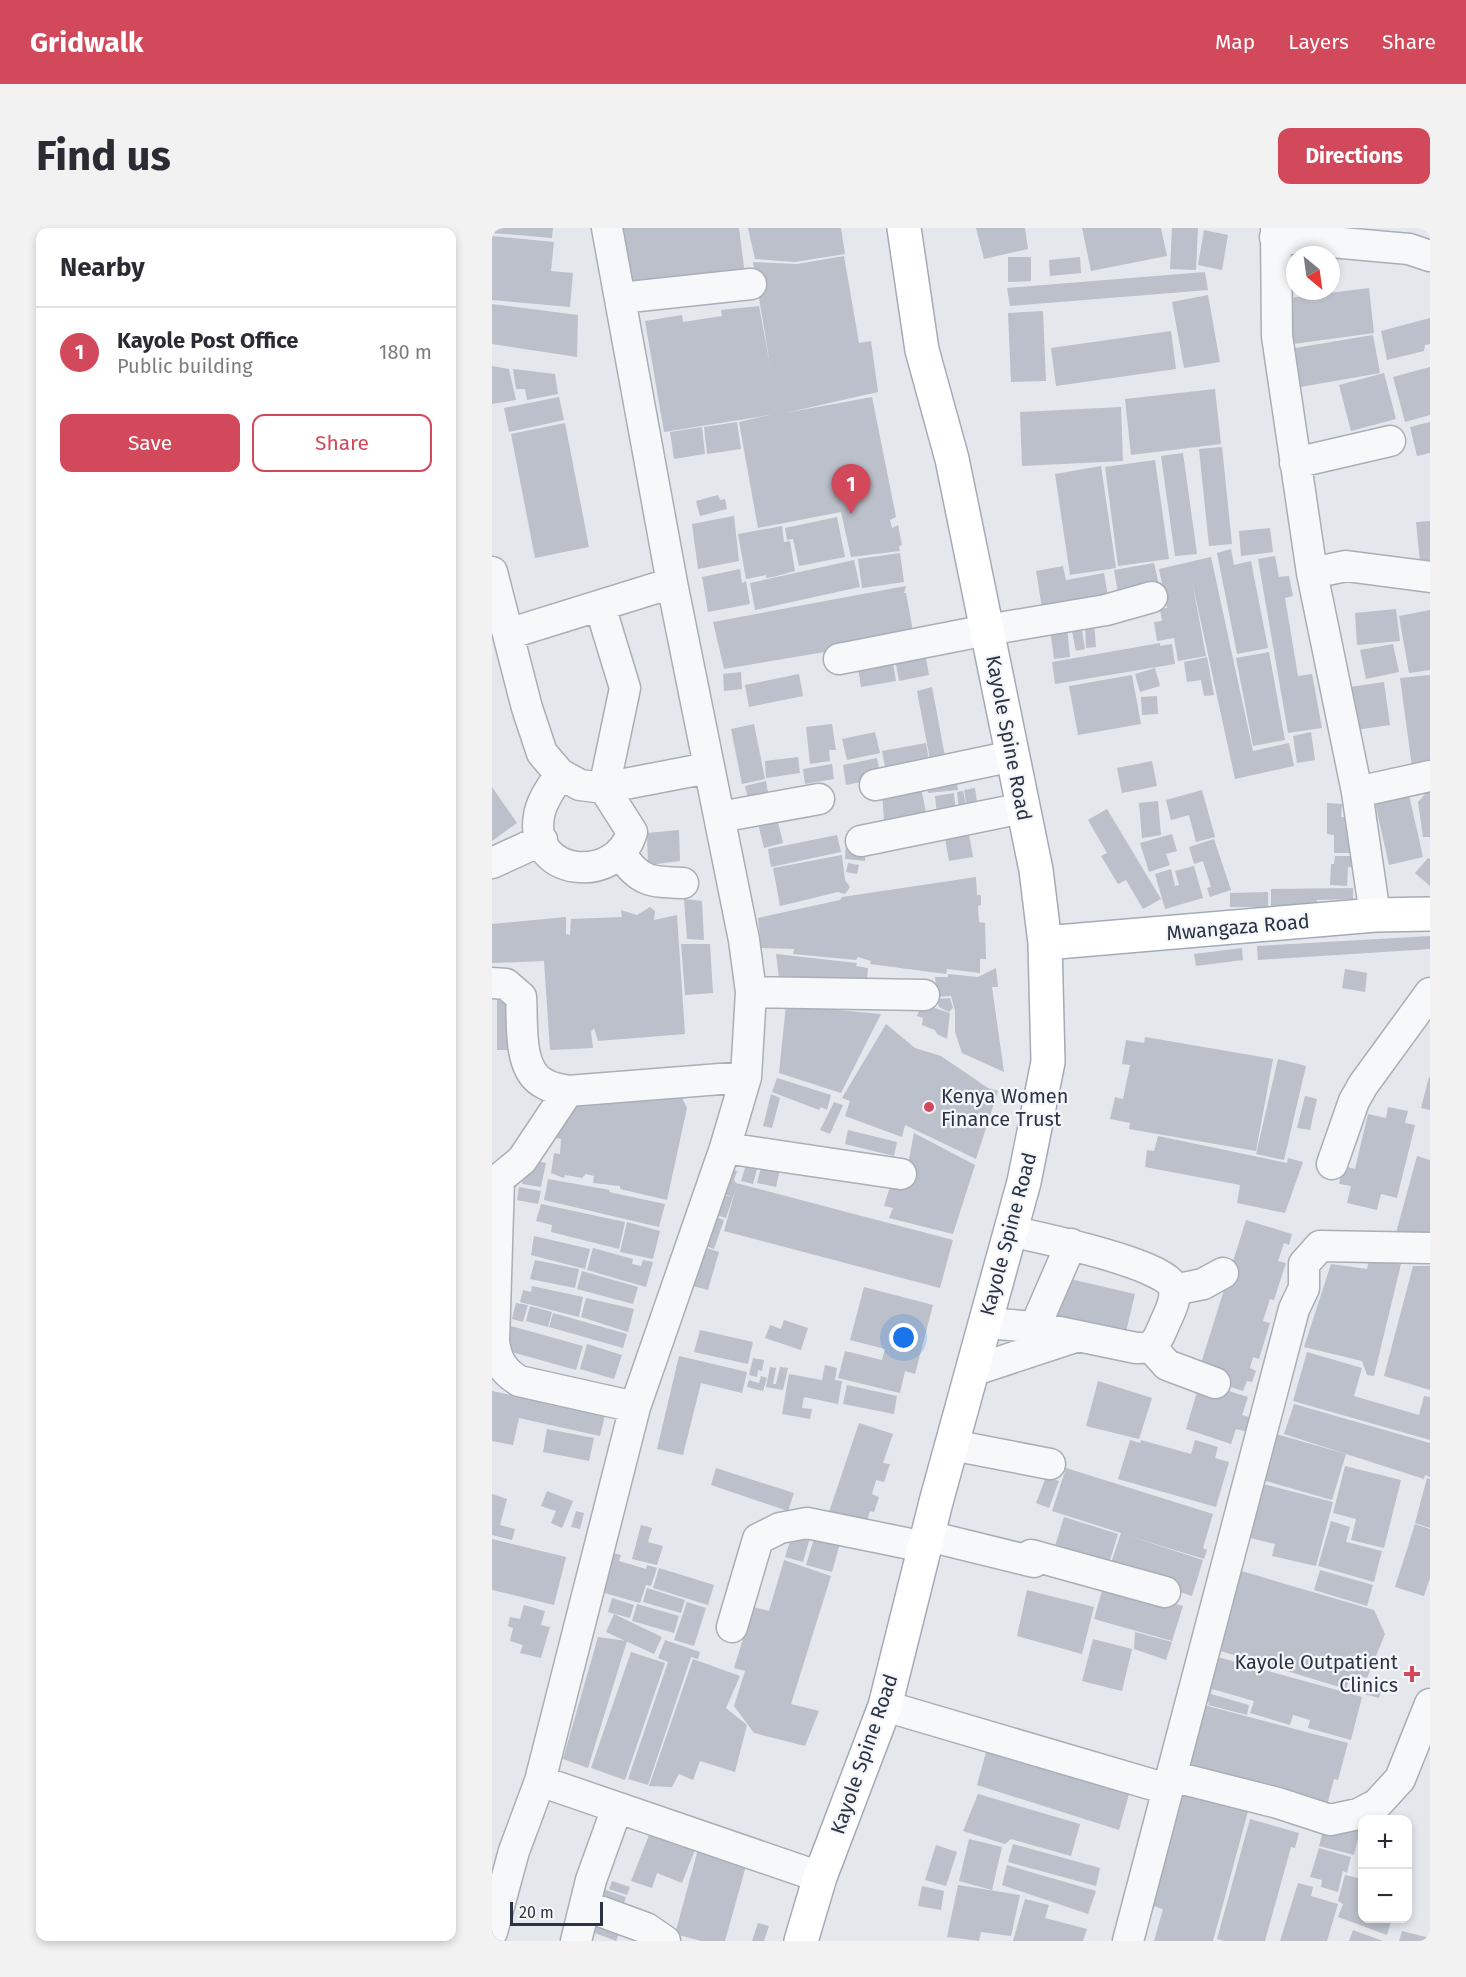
<!DOCTYPE html>
<meta charset="utf-8">
<style>
:root{--surface:#fff;--page:#f2f2f3;--text:#2b2b33;--muted:#7c7c81;--line:#e1e1e2;--accent:#d1495b}
body{margin:0;font-family:"Fira Sans",sans-serif;background:var(--page);color:var(--text)}
.controls{position:absolute;right:18px;bottom:18px;display:grid;overflow:hidden;border-radius:12px;box-shadow:0 3px 9px #0003}
.controls button{width:54px;height:54px;display:grid;place-items:center;padding:0;border:0;border-bottom:2px solid var(--line);background:var(--surface);color:var(--text);font:30px sans-serif}
.compass{position:absolute;left:794px;top:18px;width:54px;height:54px;border-radius:50%;background:var(--surface);box-shadow:0 3px 9px #0003;rotate:151deg}
.scale{position:absolute;left:18px;bottom:15px;width:93px;box-sizing:border-box;padding-left:6px;border:3px solid #2b3445;border-top:0;font-size:16px;line-height:21px;white-space:nowrap;color:#2b3445;-webkit-text-stroke:4px #f4f6f9;paint-order:stroke}
.you{position:absolute;left:412px;top:1110px;width:21px;height:21px;margin:-15px;border:4px solid #fff;border-radius:50%;background:#1a73e8;box-shadow:0 0 0 9px #1a73e833}
.badge{display:grid;place-items:center;width:39px;height:39px;border-radius:50%;background:var(--accent);color:#fff;font-size:20px;font-weight:700}
.pin{position:absolute;translate:-50% -50px;filter:drop-shadow(0 2px 3px #0008)}
.pin::after{content:'';position:absolute;top:32px;width:21px;height:18px;background:inherit;clip-path:polygon(0 0,100% 0,50% 100%)}
.list{margin:0;padding:0;list-style:none}
h2{display:flex;justify-content:space-between;align-items:center;height:78px;margin:0;padding:0 24px;font-size:26px}
h2 small{font-size:20px;font-weight:400;color:var(--muted)}
.list li{display:grid;grid-template-columns:39px 1fr auto;gap:18px;align-items:center;box-sizing:border-box;height:90px;padding:0 24px;border-top:2px solid var(--line)}
.list b{display:block;font-size:22px;white-space:nowrap}
.list p{margin:0;font-size:20px;white-space:nowrap;color:var(--muted)}
.list em{font-size:20px;font-style:normal;color:var(--muted)}
.actions{display:flex;gap:12px;padding:18px 24px}
.actions a{flex:1;padding:14px 0;border:2px solid var(--accent);border-radius:12px;text-align:center;font-size:21px;color:var(--accent)}
.actions .main{background:var(--accent);color:#fff}
.map{position:relative;flex:none;width:938px;height:1713px;overflow:hidden;border-radius:12px}
header{display:flex;align-items:center;gap:36px;box-sizing:border-box;height:84px;padding:0 30px;background:var(--accent);color:#fff}
header strong{font-size:28px}
nav{display:flex;gap:33px;margin-inline-start:auto;font-size:21px}
.intro{display:flex;align-items:center;justify-content:space-between;box-sizing:border-box;height:144px;padding:0 36px}
h1{margin:0;font-size:42px}
.button{padding:15px 27px;border-radius:12px;background:var(--accent);color:#fff;font-size:21px;font-weight:700}
main{display:flex;gap:36px;padding:0 36px}
aside{flex:1;background:var(--surface);border-radius:12px;box-shadow:0 3px 9px #0003}
.map>svg:first-child{display:block}
.building{fill:#bbc0ca}
.lines{fill:none;stroke-linecap:round;stroke-linejoin:round}
.minor-casing{stroke:#a9aeb7;stroke-width:33}
.major-casing{stroke:#a3abb8;stroke-width:36}
.minor{stroke:#f7f8fa;stroke-width:30}
.major{stroke:#fff;stroke-width:33}
.poi-dot{fill:#d1495b;stroke:#f4f6f9;stroke-width:2}
.labels{text-anchor:middle;dominant-baseline:central;stroke-width:4.5;stroke-linejoin:round;paint-order:stroke}
.street-label{font-size:20px;fill:#2b3445;stroke:#f4f6f9}
.poi-label{font-size:20px;fill:#2b3445;stroke:#f4f6f9;text-anchor:start}
</style>
<header>
<strong>Gridwalk</strong>
<nav><a>Map</a><a>Layers</a><a>Share</a></nav>
</header>
<div class="intro"><h1>Find us</h1><a class="button">Directions</a></div>
<main>
<aside>
<h2>Nearby<small></small></h2>
<ul class="list">
<li><span class="badge">1</span><div><b>Kayole Post Office</b><p>Public building</p></div><em>180 m</em></li>
</ul>
<div class="actions"><a class="main">Save</a><a>Share</a></div>
</aside>
<div class="map">
<svg width="938" height="1713" viewBox="0 0 938 1713">
<rect width="100%" height="100%" fill="#e4e7ec"/>
<path class="building" d="M0,0H61L60,10L0,5Z
M128,0H247L253,47L136,63Z
M256,0H349L353,26L303,34L263,31Z
M484,0H533L536,21L492,31Z
M590,0H669L675,28L599,43Z
M680,0H706L704,42L678,41Z
M712,2L736,7L730,42L706,37Z
M0,8L62,14L59,43L81,45L78,79L0,72Z
M352,28L367,115L379,113L386,164L293,185L380,169L404,289L398,292L400,300L406,297L410,317L407,318L408,323L359,329L349,284L266,300L247,194L278,187L172,204L153,93L190,87L191,94L230,88L229,82L267,78L279,142L261,34L305,36Z
M516,29H539V53L516,54Z
M588,29L589,45L558,48L557,32Z
M713,44L716,62L518,78L515,60Z
M877,60L882,105L794,117L789,71Z
M716,67L728,134L692,140L680,74Z
M0,76L86,87L85,129L0,116Z
M551,83L554,153L519,154L516,85Z
M938,90V116L933,117L932,123L895,132L889,103Z
M679,103L684,141L564,158L559,120Z
M881,107L888,145L803,160L797,121Z
M0,138L17,141L24,172L0,176Z
M938,139V187L913,194L901,149Z
M21,141L63,146L66,166L35,172L33,161H24Z
M892,145L904,191L859,203L847,157Z
M723,161L729,216L639,227L633,171Z
M67,169L72,192L17,204L12,180Z
M629,179L631,233L530,238L528,184Z
M245,194L249,221L215,226L212,199Z
M938,194V225L925,228L918,199Z
M73,195L97,319L43,330L19,206Z
M210,199L213,226L182,231L178,204Z
M730,219L740,316L717,318L707,221Z
M691,225L705,326L683,328L669,228Z
M663,232L677,331L626,338L613,239Z
M609,238L624,340L578,347L563,246Z
M226,267L228,272L233,271L235,281L208,288L204,273Z
M242,288L247,333L206,341L200,296Z
M345,289L353,329L307,338L301,311L295,312L293,300Z
M938,293V333L928,334L924,294Z
M290,298L292,314L298,313L303,343L281,349L274,350V347L254,351L246,306Z
M778,300L781,324L749,328L747,303Z
M739,321L742,337L759,333L776,420L745,426L725,325Z
M408,325L412,354L370,360L366,331Z
M783,328L787,349L797,348L801,368L793,370L806,448L820,446L830,500L796,505L766,331Z
M719,329L761,523L797,515L802,538L743,551L700,353L714,428L686,433L682,410L665,413L662,394L670,393L668,381L675,380L667,341Z
M362,332L368,359L263,382L258,355Z
M662,335L667,357L626,365L622,342Z
M571,338L574,352L612,345L617,374L551,386L544,343Z
M248,341L250,355L254,353L258,376L216,384L210,349Z
M414,358L412,365H414L422,409L232,441L221,394Z
M904,381L908,413L865,417L863,385Z
M938,382V442L917,445L907,388Z
M589,396L593,421L584,423L579,398Z
M602,396L604,419L594,420L593,397Z
M575,399L578,429L562,431L558,401Z
M668,415V418L680,416L683,436L563,456L560,434Z
M901,416L907,444L874,451L868,422Z
M777,424L793,512L761,518L744,430Z
M433,425L437,447L407,453L403,431Z
M715,429L722,467L712,468L709,452L695,454L692,434Z
M401,435L404,453L369,459L366,440Z
M663,440L668,458L648,464L643,446Z
M249,444L250,461L232,463L231,446Z
M307,446L311,468L257,479L253,457Z
M640,447L649,496L586,507L577,458Z
M938,447V536L920,539L908,450Z
M892,454L898,497L864,502L858,459Z
M440,459L454,534L439,537L425,463Z
M665,468L666,486L650,487L649,469Z
M262,496L273,551L250,556L239,501Z
M340,496L344,522H337L338,533L318,536L314,499Z
M383,504L388,525L355,532L350,511Z
M819,504L823,532L805,535L801,508Z
M434,515L438,538L425,534L393,539L390,523Z
M306,529L308,545L274,550L273,533Z
M385,530L389,550L354,557L351,537Z
M660,533L665,558L630,565L625,540Z
M340,536L342,551L313,556L311,541Z
M464,550L466,562L436,565L435,554Z
M274,553L277,571L257,575L253,558Z
M915,558L931,629L897,637L881,566Z
M0,559L25,595L0,613Z
M429,560L435,589L392,593L390,564Z
M483,560L485,574L474,575L472,562Z
M938,561V609H931L926,574Z
M710,562L723,609L704,614L697,587L679,592L674,572Z
M471,563L475,582H467L465,564Z
M462,565L464,584L445,586L443,568Z
M666,573L669,607L650,610L647,575Z
M835,575L850,576L849,589H854V596H860L859,625H842V607L835,606Z
M615,581L669,671L651,681L634,652L626,656L609,628L615,625L596,592Z
M284,586L291,615L272,620L265,591Z
M187,602L188,633L156,637L155,605Z
M477,606L481,629L457,633L453,610Z
M680,606L685,623L674,626L678,637L657,644L648,615Z
M345,607L349,624L279,639L276,621Z
M722,611L739,662L718,669L715,660L719,659L711,633L702,636L697,619Z
M354,615L374,617L373,633L353,631Z
M350,627L353,652L358,659L353,666L346,664L288,678L281,640Z
M843,628H861V639H856L855,658L838,657L839,636H842Z
M936,630L938,631V658L923,645Z
M356,635L367,637L365,646L354,644Z
M702,638L711,670L673,681L663,646L679,641L683,658L687,657L683,643Z
M484,649L485,667H489V677L486,678L487,694L493,695L494,731H488V745L455,741L454,746L378,736L379,733L366,729L364,732L301,726L302,721L269,720L266,690L348,672L350,669Z
M861,660V671L825,672V679H779V661Z
M776,664V679H738V665Z
M192,671L210,673L212,712L195,711Z
M158,679L163,683L162,692L185,687L193,806L106,813L102,800L99,804L101,820L58,822L52,733L0,735V696L74,689V706L78,707L79,691L130,689L129,682L145,687Z
M938,708V721L766,732L765,718Z
M189,716H218L221,765L193,767Z
M750,720L751,732L704,738L702,726Z
M284,726L365,735L364,738L376,740L375,751L287,750Z
M504,740L506,759H500L512,844L470,825L463,804V783L459,768L445,769L443,749H456V746L486,749Z
M853,741L875,745L873,764L850,760Z
M18,764L19,822H5V765Z
M458,770L461,780L457,784L447,779L445,771Z
M430,776L458,785L455,811L445,806L443,802L430,797L431,790L425,788Z
M294,777L389,786L349,865L287,845Z
M394,796L423,820L449,828L496,860L506,863L484,931L413,897L410,909L353,888L358,873L350,870Z
M653,809L781,831L764,923L637,901L638,895L618,891L623,869L631,871L638,837L630,836L634,812L652,815Z
M786,831L814,838L792,932L764,926Z
M937,849L938,850V882L929,880Z
M285,850L339,867L335,882L329,879L327,882L280,864Z
M186,862L195,880L175,972L128,961V958L101,955L102,948L94,946L90,950L73,947L72,950L59,945L62,925L68,926L69,911L63,910L76,867Z
M279,866L288,870L280,900L271,898Z
M813,868L825,871L818,902L805,900Z
M342,874L351,877L338,906L328,902Z
M896,879L916,883L913,895L923,897L905,970L889,966L885,982L855,975L859,958L847,956L851,938L863,941L876,886L894,890Z
M356,902L405,914L402,928L353,916Z
M422,905L483,937L461,1006L397,990L401,980L392,978L401,949L413,952Z
M666,908L795,935L796,930L811,934L793,985L745,975L748,957L653,939L655,922L662,923Z
M925,928L938,932V1009L902,1012Z
M256,930L267,933L261,956L249,953Z
M35,931L54,935L49,959L30,956Z
M271,932L289,937L284,959L265,955Z
M234,939L245,943L242,952L244,955L461,1012L448,1060L232,1003L244,960L234,990L216,985L222,964L240,969L223,962Z
M56,951L118,962L117,964L173,976L167,999L52,972Z
M27,959L49,963L46,976L25,972Z
M49,976L133,994L127,1021L59,1004L60,997L44,993Z
M215,986L232,992L222,1021L206,1015Z
M754,992L800,1006L797,1017L792,1015L786,1033L794,1035L782,1072L778,1071L771,1093L778,1095L767,1131L761,1129L758,1140L764,1143L760,1154L755,1153L751,1163L705,1148Z
M135,994L168,1003L161,1031L128,1024Z
M42,1008L98,1021L93,1041L39,1027Z
M208,1018L227,1024L216,1062L197,1057Z
M101,1020L141,1031L140,1036L149,1038L151,1032L161,1034L154,1059L95,1042Z
M43,1032L87,1041L83,1060L38,1051Z
M877,1032L909,1036L882,1148L875,1147L870,1133L812,1119L839,1036L875,1041Z
M921,1038H938V1162L892,1148Z
M90,1043L146,1059L141,1076L85,1061Z
M574,1050L643,1066L634,1104L565,1088Z
M40,1058L91,1069L87,1089L28,1074L31,1062L39,1064Z
M372,1059L441,1077L423,1146L413,1143L408,1165L346,1150L353,1123L390,1132L393,1121L358,1112Z
M94,1070L142,1081L136,1104L89,1089Z
M24,1075L36,1077L31,1094L20,1091Z
M38,1078L60,1084L56,1099L34,1093Z
M61,1085L135,1106L131,1120L57,1099Z
M292,1092L316,1100L309,1122L273,1110L278,1097L289,1101Z
M19,1098L91,1118L84,1142L12,1122Z
M208,1102L261,1114L256,1136L202,1124Z
M95,1116L130,1127L122,1151L88,1141Z
M815,1124L870,1140L862,1168L927,1187L932,1168L938,1169V1212L801,1173Z
M187,1128L255,1144L250,1165L209,1155L191,1227L165,1221Z
M261,1130L272,1132L270,1143L266,1142L265,1149L257,1147Z
M333,1137L345,1140L343,1152L350,1153L346,1176L312,1169L310,1180L320,1181L318,1191L290,1186L297,1146L330,1152Z
M278,1139L284,1140L281,1156H284L288,1139L296,1140L291,1162L274,1159Z
M269,1148L275,1150L271,1163L255,1159L257,1152L267,1155Z
M606,1153L660,1170L647,1211L594,1198Z
M708,1154L756,1169L750,1187L764,1191L759,1205L744,1201L739,1216L694,1201Z
M355,1157L405,1168L402,1186L351,1176Z
M0,1163L113,1187L108,1208L27,1190L21,1217L0,1213Z
M802,1176L938,1215V1249L933,1247L932,1251L792,1206Z
M367,1195L401,1206L391,1235L398,1236L392,1254L384,1252L380,1266L387,1269L382,1284L378,1283L372,1302L335,1290Z
M55,1201L102,1210L97,1233L51,1224Z
M774,1203L854,1226L840,1272L760,1249Z
M638,1212L648,1215L649,1212L699,1226L703,1212L726,1219L723,1230L737,1234L724,1279L626,1251Z
M853,1238L909,1252L892,1320L859,1312L864,1291L841,1285Z
M224,1240L302,1265L296,1283L219,1257Z
M574,1240L721,1286L711,1320L715,1322L712,1331L634,1307L711,1332L700,1368L617,1341L629,1305L560,1283Z
M554,1249L567,1253L557,1280L544,1275Z
M935,1250L938,1251V1300L923,1295Z
M763,1254L841,1274L824,1338L780,1328L783,1316L750,1308Z
M55,1263L81,1273L70,1300L59,1295L64,1283L49,1278Z
M0,1266L15,1271L8,1297L23,1301L20,1312L0,1307Z
M84,1283L92,1285L88,1301L79,1299Z
M572,1289L626,1306L614,1345L562,1321Z
M839,1293L858,1299L854,1314L890,1323L882,1354L826,1338Z
M923,1296L938,1301V1350L932,1368L903,1359Z
M149,1297L160,1300L156,1314L171,1318L165,1337L140,1331Z
M301,1304L318,1310L311,1334L293,1329Z
M324,1304L349,1311L340,1344L314,1337Z
M0,1311L74,1329L62,1377L0,1362Z
M121,1325L129,1327L127,1333L154,1341L155,1337L165,1340L159,1358L154,1357L148,1375L109,1364Z
M292,1332L339,1348L299,1476L327,1483L313,1518L262,1505L242,1478L253,1443L242,1440L261,1379L277,1383Z
M167,1340L222,1357L216,1377L161,1360Z
M746,1342L882,1382L893,1406L875,1450L858,1446L854,1461L725,1422Z
M828,1342L881,1357L875,1378L822,1362Z
M612,1355L691,1378L680,1413L602,1391Z
M155,1360L193,1372L189,1385L151,1374Z
M535,1362L602,1379L590,1426L525,1408Z
M120,1370L142,1377L138,1390L116,1384Z
M195,1374L214,1380L202,1418L182,1412Z
M145,1376L187,1388L182,1405L140,1393Z
M32,1377L53,1383L49,1397L58,1399L49,1430L28,1425L31,1417L18,1413L21,1400L16,1398L18,1389L28,1391Z
M122,1386L170,1409L162,1426L114,1404Z
M643,1404L680,1414L674,1432L642,1421Z
M106,1409L135,1413L96,1540L71,1531Z
M601,1411L640,1421L630,1463L590,1453Z
M173,1412L208,1424L206,1431L199,1429L156,1557L136,1551L176,1434L166,1430Z
M139,1424L173,1435L133,1552L99,1540Z
M722,1428L870,1469L859,1512L816,1500L818,1492L801,1487L798,1497L758,1485L762,1473L720,1461L719,1466L757,1477L755,1487L716,1477L717,1474L710,1472Z
M201,1431L248,1448L234,1480L255,1497L243,1544L208,1533L201,1552L187,1546L180,1559L157,1558Z
M860,1449L891,1457L887,1470L857,1462Z
M708,1476L856,1515L846,1552L842,1551L834,1581L690,1543Z
M495,1521L639,1559L627,1602L485,1557Z
M688,1557L758,1576L721,1713H662L671,1681L655,1676Z
M486,1566L588,1596L579,1628L519,1611L513,1616L471,1603Z
M758,1591L807,1605L803,1620L799,1619L773,1713H732L725,1711Z
M834,1593L868,1602L862,1627L827,1618Z
M161,1597L206,1614L190,1655L165,1645L160,1660L139,1653Z
M477,1611L510,1619L500,1662L467,1653Z
M208,1614L257,1627L233,1713H209L183,1706Z
M521,1616L608,1640L604,1658L516,1634Z
M444,1617L465,1624L454,1658L433,1652Z
M827,1620L859,1629L855,1645L851,1643L846,1664L829,1659L830,1652L818,1649Z
M870,1636V1690H900L895,1707L846,1689L851,1676L846,1673L853,1647L866,1650Z
M515,1637L604,1663L596,1686L510,1657Z
M120,1653L138,1659L135,1667L117,1661Z
M806,1655L821,1659L819,1668L846,1676L835,1713H788Z
M466,1657L528,1667L519,1708L489,1704L487,1713L455,1709Z
M430,1658L452,1663L449,1682L426,1678Z
M111,1661L134,1669L132,1676L109,1669Z
M533,1671L557,1677L553,1690L595,1701L591,1713H521Z
M98,1695L127,1706L124,1713L95,1702Z
M266,1695L277,1698L272,1713H260Z
M861,1702L891,1713H857Z
M910,1703L938,1710V1713H907Z"/>
<g class="lines">
<defs>
<path id="minor" d="M784,0L785,108L820,345L865,564L883,687
M783,9L917,21L938,28
M128,70L259,56
M803,235L898,213
M0,344L35,480L50,525L68,546L88,557L112,560L216,540
M820,345L854,338L938,349
M16,406L180,355
M347,431L495,402L614,382L660,369
M68,546C60,559 49,573 47,588C36,648 124,658 140,604L112,560L133,460L108,378
M383,557L521,528
M865,564L938,548
M228,589L327,571
M369,613L531,580
M129,626C147,654 159,654 191,655
M0,635L50,612
M0,755L14,756L29,769C31,795 25,843 53,856C59,860 68,861 76,863L254,849
M259,764L432,767
M76,863L30,932L7,951L2,1114C5,1133 11,1143 27,1153L143,1179
M233,920L409,946
M840,936L862,873L871,857L938,765
M682,1062L711,1056L731,1045
M493,1095L543,1099L644,1120C663,1121 665,1113 672,1097C677,1085 686,1071 681,1058C670,1035 546,1009 518,1003
M543,1099L579,1016
M659,1119L675,1137L723,1155
M480,1143L583,1109
M460,1217L558,1236
M436,1308L542,1334L539,1327L673,1364
M240,1399L266,1311L288,1300L315,1295L433,1319
M393,1478L675,1561
M679,1548L786,1575L838,1592L866,1586L885,1576L908,1551L938,1476
M48,1553L328,1649
M94,1678L154,1700L173,1713
M0,1704L22,1623L48,1553L143,1179L233,920L254,849L259,764L252,712L180,355L115,0
M84,1713L99,1652L125,1580
M636,1713L802,1081L812,1060V1036L828,1018L938,1020"/>
<path id="major" d="M553,715L883,687L938,686
M309,1713L328,1649L393,1478L444,1274L532,954L556,834L553,715L544,642L460,231L430,122L412,0"/>
</defs>
<use href="#minor" class="minor-casing"/>
<use href="#major" class="major-casing"/>
<use href="#minor" class="minor"/>
<use href="#major" class="major"/>
</g>
<g class="poi-dot">
<circle cx="437" cy="879" r="6"/>
<path d="M917 1437h6v6h6v6h-6v6h-6v-6h-6v-6h6z"/>
</g>
<g class="labels">
<g class="street-label">
<text transform="translate(517 510) rotate(79)">Kayole Spine Road</text>
<text transform="translate(746 699) rotate(-5)">Mwangaza Road</text>
<text transform="translate(516 1006) rotate(-75)">Kayole Spine Road</text>
<text transform="translate(372 1526) rotate(-71)">Kayole Spine Road</text>
</g>
<g class="poi-label">
<text x="449" y="868">Kenya Women<tspan x="449" dy="23">Finance Trust</tspan></text>
<text x="906" y="1434" text-anchor="end">Kayole Outpatient<tspan x="906" dy="23">Clinics</tspan></text>
</g>
</g>
</svg>
<div class="controls">
<button>+</button>
<button>−</button>
</div>
<svg class="compass" viewBox="-18 -18 36 36"><path d="M0-13l5 13h-10z" fill="#e53935"/><path d="M0 13l5-13h-10z" fill="#7c7c81"/></svg>
<div class="scale">20 m</div>
<div class="you"></div>
<div class="pin badge" style="left:359px;top:286px">1</div>
</div>
</main>
